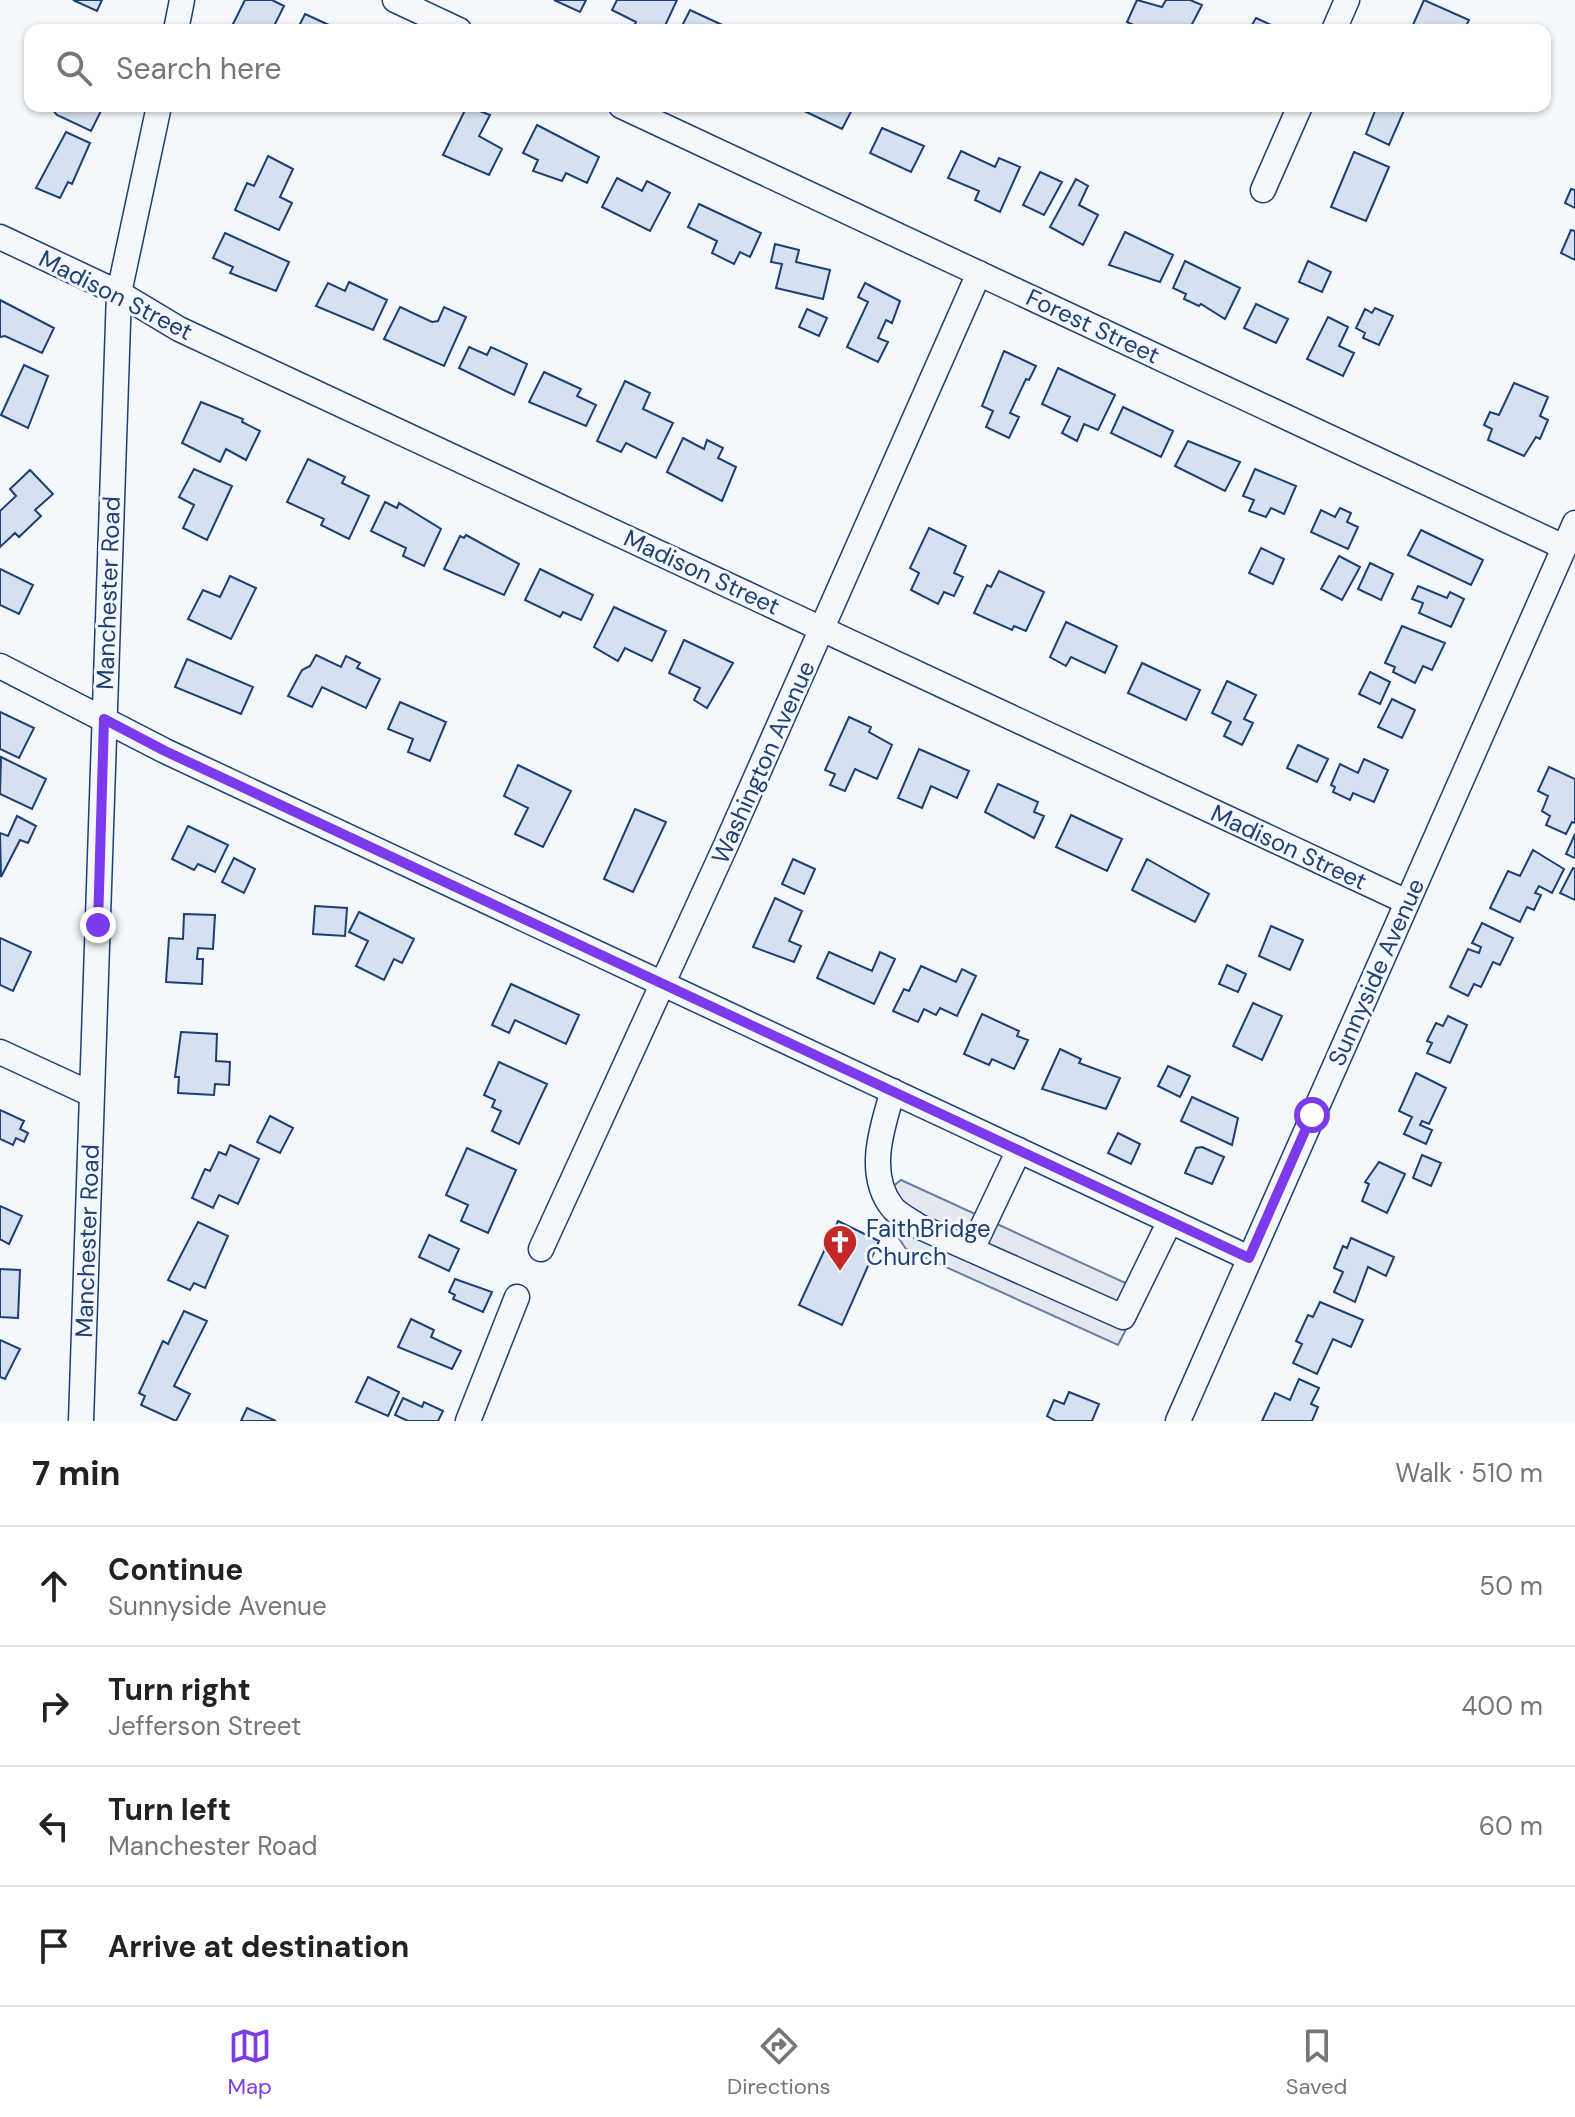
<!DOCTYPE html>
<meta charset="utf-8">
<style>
:root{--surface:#fff;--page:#f6f6f6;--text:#222;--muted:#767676;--line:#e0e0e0;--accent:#7c3aed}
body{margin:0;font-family:"DM Sans",sans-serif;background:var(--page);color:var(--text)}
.stop{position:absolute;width:24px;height:24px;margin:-18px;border:6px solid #7c3aed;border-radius:50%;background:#fff}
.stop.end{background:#7c3aed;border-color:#fff;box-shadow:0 2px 8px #0008}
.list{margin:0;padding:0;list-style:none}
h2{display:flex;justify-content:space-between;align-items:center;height:104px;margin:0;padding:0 32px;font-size:34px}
h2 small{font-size:26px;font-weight:400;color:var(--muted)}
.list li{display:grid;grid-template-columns:52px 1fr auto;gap:24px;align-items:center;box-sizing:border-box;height:120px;padding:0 32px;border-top:2px solid var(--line)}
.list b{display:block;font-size:30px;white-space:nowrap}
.list p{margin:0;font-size:26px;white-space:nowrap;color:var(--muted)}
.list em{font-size:26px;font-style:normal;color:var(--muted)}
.icon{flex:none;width:44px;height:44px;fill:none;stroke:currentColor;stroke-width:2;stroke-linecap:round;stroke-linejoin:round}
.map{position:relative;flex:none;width:1575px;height:1421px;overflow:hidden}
.search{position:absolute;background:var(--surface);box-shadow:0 2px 6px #0004;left:24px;right:24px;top:24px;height:88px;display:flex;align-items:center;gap:20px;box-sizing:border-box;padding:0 28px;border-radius:16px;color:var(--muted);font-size:30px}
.sheet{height:584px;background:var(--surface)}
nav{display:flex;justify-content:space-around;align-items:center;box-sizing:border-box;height:112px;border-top:2px solid var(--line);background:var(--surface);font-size:22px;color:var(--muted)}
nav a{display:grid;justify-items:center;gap:4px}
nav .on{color:var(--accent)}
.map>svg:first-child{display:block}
.parking{fill:#e3e8f0;stroke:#687fa3;stroke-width:2}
.building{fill:#d5e0f0;stroke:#1d3f73;stroke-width:2}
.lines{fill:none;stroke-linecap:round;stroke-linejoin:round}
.minor-casing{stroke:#1d3f73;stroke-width:27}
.minor{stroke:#f4f7fb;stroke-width:24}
.route{stroke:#7c3aed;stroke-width:10}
.labels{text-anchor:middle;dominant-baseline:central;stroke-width:6;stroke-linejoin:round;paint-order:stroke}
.street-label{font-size:24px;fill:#1d3f73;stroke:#f4f7fb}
.poi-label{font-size:24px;fill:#1d3f73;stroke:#f4f7fb;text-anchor:start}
</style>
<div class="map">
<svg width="1575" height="1421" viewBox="0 0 1575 1421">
<rect width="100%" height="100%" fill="#f4f7fb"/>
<path class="parking" d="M901,1180L1145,1292L1118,1345L906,1249L874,1201Z"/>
<path class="building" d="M73,0H102L97,11Z
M245,0H272L284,6L272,30H230Z
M554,0H586L580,12Z
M617,0H677L663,30H632L636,22L612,10Z
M1137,0L1162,7L1166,0H1190L1202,5L1189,30H1144L1127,22Z
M1424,0L1469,20L1464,30L1412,27Z
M690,10L733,30H680Z
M305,14L340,30H297Z
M1256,18L1282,30H1249Z
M49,106H91L101,111L91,131L57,115Z
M467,106L490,115L479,136L502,149L489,175L443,155Z
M802,106H854L842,129L800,109Z
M1377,106H1406L1389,145L1366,134Z
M537,125L599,157L587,183L566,173L562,181L533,171L538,160L523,153Z
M882,128L924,146L911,172L870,153Z
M66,132L90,143L72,184L68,182L60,198L36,188Z
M961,151L995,167L999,158L1020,167L1000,212L975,200L979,191L948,178Z
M1354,152L1389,167L1366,221L1331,207Z
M268,156L293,169L280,197L292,203L279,230L235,210L247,183L254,186Z
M1040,172L1062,182L1044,215L1023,205Z
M617,178L642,191L647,181L670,193L650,231L602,207Z
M1076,179L1088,186L1079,205L1098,215L1083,245L1050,227Z
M1571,189L1575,190V208L1565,203Z
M699,204L761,233L750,257L740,252L734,264L712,253L717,241L688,227Z
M1571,230L1575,231V260L1561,253Z
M1125,232L1173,255L1160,282L1109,265Z
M225,233L289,262L276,291L230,273L233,267L213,258Z
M775,244L799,250L796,262L830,270L823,299L776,288L782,264L771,262Z
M1185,261L1240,288L1225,319L1201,304L1199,306L1184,299L1186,294L1173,288Z
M1308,261L1331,272L1322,292L1299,282Z
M349,282L387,300L373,330L316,306L328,283L345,291Z
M865,283L900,301L892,323L886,320L878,338L888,342L878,362L847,347L868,302L858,297Z
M0,300L54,328L42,353L5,336L0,337Z
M1256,304L1288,319L1276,343L1244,328Z
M400,307L432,322L438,321L444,307L466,317L444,366L384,339Z
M1375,308L1393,316L1379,345L1363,338L1365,333L1356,328L1365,309L1372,313Z
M807,309L827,318L819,336L799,327Z
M1328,317L1348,327L1339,346L1354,353L1343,376L1307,359Z
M469,347L487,355L491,347L527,364L514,395L459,368Z
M1004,351L1036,366L1029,380L1026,379L1010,413L1019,417L1009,438L986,427L993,411L982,406Z
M24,365L48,376L28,428L1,415Z
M1058,368L1115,395L1098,430L1084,424L1077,441L1062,433L1070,417L1042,404Z
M544,372L581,389L577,396L596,405L586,426L529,402Z
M625,381L650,393L643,409L673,423L656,458L626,443L621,452L597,441Z
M1514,383L1548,397L1540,416L1548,420L1540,439L1536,437L1524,456L1488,440L1492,429L1484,425L1490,412L1499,415Z
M201,402L243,419L242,422L260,431L246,460L226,449L220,462L182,443Z
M1123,407L1173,431L1161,457L1111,433Z
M683,438L704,449L707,440L723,448L718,458L736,467L722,501L667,472Z
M1188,441L1240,462L1225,491L1175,466Z
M308,459L345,477L342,483L369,496L349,539L321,525L324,519L287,502Z
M194,469L232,486L207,540L183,528L194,505L179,497Z
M1255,469L1296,486L1284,514L1271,508L1266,517L1249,511L1254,500L1243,496Z
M30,470L53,494L35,510L41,516L19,537L15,533L0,547V511L16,496L10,489Z
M385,502L397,508L399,503L441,529L424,566L403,556L406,548L371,531Z
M1340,508L1351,513L1347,522L1358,527L1348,549L1311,532L1321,510L1335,517Z
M929,528L966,546L954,573L963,577L954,596L944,592L938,604L911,590L919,573L910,568Z
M1421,530L1483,560L1471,585L1408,555Z
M466,535L519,564L504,595L444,569L460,536L464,538Z
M1261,548L1284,559L1273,584L1249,573Z
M1339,556L1360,567L1342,600L1321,589Z
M1370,563L1393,574L1381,600L1358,589Z
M0,569L33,585L19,614L0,605Z
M540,569L593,595L581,620L563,612L560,617L525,600Z
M999,571L1044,592L1026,631L1014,626L1012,630L974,613L987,585L991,587Z
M230,576L256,588L231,639L188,619L203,590L220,597Z
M1418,586L1447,598L1450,592L1464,599L1451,627L1419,613L1423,603L1412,599Z
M614,607L666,631L652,661L625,648L618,661L594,647Z
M1066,622L1117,646L1105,673L1071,657L1066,666L1050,657Z
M1402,626L1445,643L1432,670L1423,666L1415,683L1393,672L1395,667L1385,663Z
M684,640L733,663L707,708L694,700L700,688L669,673Z
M316,655L341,667L346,656L360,663L357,668L380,679L366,708L322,687L312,707L288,696L302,670L310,666Z
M187,659L253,687L241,714L175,687Z
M1142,663L1200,690L1186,720L1128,693Z
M1370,672L1390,682L1380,704L1359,694Z
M1227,681L1256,695L1244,719L1253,723L1242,745L1224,736L1231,722L1212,713Z
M1392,699L1415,710L1402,738L1378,727Z
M400,702L446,722L430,761L408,752L413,739L388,729Z
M0,712L34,728L19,758L0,749Z
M849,717L871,727L869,732L892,745L877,779L855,769L845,791L830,785L835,774L825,770Z
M1298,745L1328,759L1317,782L1287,768Z
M919,749L969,771L957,798L931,786L922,808L898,798Z
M1,757L46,779L32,809L0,794Z
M1364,759L1388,770L1374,802L1353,793L1350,800L1333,792L1335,787L1331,785L1340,764L1358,773Z
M518,765L571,791L543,847L515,834L528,808L504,796Z
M1549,767L1575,779V823L1572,822L1566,834L1546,825L1550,816L1542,811L1548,796L1538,791Z
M998,784L1038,802L1034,812L1044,816L1034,838L985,812Z
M635,809L666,822L633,892L604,879Z
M1071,815L1122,839L1107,871L1056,847Z
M17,816L36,826L28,843L20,840L1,877L0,833L8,836Z
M188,826L228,845L215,872L198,864L194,870L172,859Z
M1575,834V858L1566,854Z
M1533,850L1564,869L1552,893L1539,886L1535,893L1541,895L1534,910L1527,907L1520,922L1490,908L1508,871L1520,876Z
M234,858L255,869L244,893L222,882Z
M793,859L815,869L804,894L782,884Z
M1147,859L1209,894L1195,922L1132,890Z
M1573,868L1575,869V900L1560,893Z
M775,898L802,911L789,941L801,946L794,962L753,947Z
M315,906L347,908L345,936L313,934Z
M359,912L414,939L402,963L394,959L384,980L356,966L368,941L349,932Z
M184,914L215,915L213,949L198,948L197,959H203L202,984L166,982L169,938L183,939Z
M1482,923L1513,938L1500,965L1493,962L1481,987L1474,984L1468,996L1450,987L1468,949L1479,953L1481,947L1472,943Z
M1271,926L1303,940L1290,970L1259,956Z
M0,938L31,952L13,991L0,985Z
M829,952L872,971L880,952L895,959L874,1004L817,978Z
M1227,965L1246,974L1238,992L1219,984Z
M921,966L956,982L962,969L976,976L957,1016L940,1008L936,1015L924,1009L918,1022L893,1011L904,989L909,991Z
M511,984L579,1015L566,1044L515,1020L509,1033L492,1025Z
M1253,1003L1282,1016L1262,1060L1233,1046Z
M982,1014L1019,1031L1017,1036L1028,1040L1014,1069L992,1059L989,1065L964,1054Z
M1448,1016L1467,1025L1450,1063L1427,1053L1432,1043L1427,1041L1436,1023L1443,1026Z
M181,1032L217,1034L216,1061L230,1062L229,1085L215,1084L214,1095L178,1093L179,1077H175Z
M1060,1049L1081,1059L1079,1063L1120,1078L1106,1109L1042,1089Z
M499,1062L547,1084L519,1144L492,1131L501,1111L492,1107L495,1100L484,1095Z
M1168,1066L1190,1076L1180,1097L1158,1086Z
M1416,1073L1446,1088L1429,1124L1422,1121L1420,1125L1432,1130L1426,1144L1404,1134L1412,1117L1399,1111Z
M1192,1097L1238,1118L1232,1145L1181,1121Z
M0,1110L24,1121L20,1129L28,1133L24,1142L16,1138L13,1145L0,1139Z
M270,1116L293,1128L280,1153L257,1142Z
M1118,1133L1140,1144L1131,1164L1108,1153Z
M230,1145L259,1159L238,1204L219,1195L213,1208L192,1198L205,1169L210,1171L219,1152L226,1155Z
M1202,1147L1224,1157L1212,1184L1185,1173L1196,1148Z
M467,1148L516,1170L488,1233L461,1221L468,1205L446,1195Z
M1422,1155L1441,1163L1431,1186L1413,1178Z
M1379,1162L1405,1174L1387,1213L1362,1201L1369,1184L1365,1182Z
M0,1206L22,1216L9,1244L0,1239Z
M838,1221L879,1241L842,1325L799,1305Z
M198,1222L228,1236L205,1288L194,1283L190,1290L168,1280Z
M429,1235L459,1249L449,1271L419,1257Z
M1351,1238L1394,1257L1386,1276L1368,1267L1355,1302L1334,1292L1343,1272L1334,1268L1343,1246L1347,1248Z
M0,1269L20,1270L18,1318L0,1317Z
M455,1279L492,1292L483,1312L453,1299L455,1295L449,1292Z
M1320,1302L1363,1320L1351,1347L1333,1339L1317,1374L1293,1363L1302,1344L1296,1341L1308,1315L1313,1317Z
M184,1311L207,1321L174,1386L190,1394L176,1421L141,1405L145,1396L139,1393L163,1341L168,1344Z
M411,1319L434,1330L431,1337L461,1351L452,1369L398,1347Z
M0,1340L20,1349L5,1379L0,1377Z
M368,1377L399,1392L388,1416L356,1402Z
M1299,1379L1319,1388L1311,1404L1318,1407L1312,1421H1262L1275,1393L1290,1400Z
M1069,1392L1099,1404L1092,1421H1056L1047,1416L1054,1400L1064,1404Z
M403,1398L422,1407L424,1402L443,1411L438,1421H408L395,1415Z
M247,1408L276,1421H241Z"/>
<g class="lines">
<defs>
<path id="minor" d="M395,0L459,30
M176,30L182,0
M1334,30L1347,0
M621,106L1564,547
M1263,190L1300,106
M0,237L119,293L179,329L1407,902
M0,666L165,751L1249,1258
M0,1052L91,1094
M893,1091C882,1127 866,1174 892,1207C898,1215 910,1220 918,1226L1123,1317L1170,1221
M541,1249L726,845L979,273
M972,1249L1019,1150
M81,1421L119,293L159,106
M468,1421L517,1297
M1178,1421L1575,523"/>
</defs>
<use href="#minor" class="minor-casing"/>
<use href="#minor" class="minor"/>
</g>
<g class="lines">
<path class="route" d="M98,925L104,719L165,751L1249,1258L1312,1115"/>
</g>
<defs>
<symbol id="church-pin" viewBox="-11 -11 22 30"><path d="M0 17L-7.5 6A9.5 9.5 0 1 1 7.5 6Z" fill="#c62828" stroke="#f4f7fb"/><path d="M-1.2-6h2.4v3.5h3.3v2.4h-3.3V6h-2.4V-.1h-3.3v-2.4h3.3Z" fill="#fff"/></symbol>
</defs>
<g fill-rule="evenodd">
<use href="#church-pin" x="820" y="1222" width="40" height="54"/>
</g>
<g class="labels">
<g class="street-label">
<text transform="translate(116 295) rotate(27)">Madison Street</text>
<text transform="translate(1093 326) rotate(25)">Forest Street</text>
<text transform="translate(702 572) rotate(25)">Madison Street</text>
<text transform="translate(108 593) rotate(-88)">Manchester Road</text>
<text transform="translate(763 762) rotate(-66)">Washington Avenue</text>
<text transform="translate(1289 847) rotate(25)">Madison Street</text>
<text transform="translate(1376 972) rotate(-66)">Sunnyside Avenue</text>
<text transform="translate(87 1241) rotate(-88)">Manchester Road</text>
</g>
<g class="poi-label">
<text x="866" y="1228">FaithBridge<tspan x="866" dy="28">Church</tspan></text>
</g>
</g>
</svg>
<div class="stop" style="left:1312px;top:1115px"></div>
<div class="stop end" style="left:98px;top:925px"></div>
<div class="search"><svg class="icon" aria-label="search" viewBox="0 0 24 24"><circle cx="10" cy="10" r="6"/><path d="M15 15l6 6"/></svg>Search here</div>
</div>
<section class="sheet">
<h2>7 min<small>Walk · 510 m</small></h2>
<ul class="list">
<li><svg class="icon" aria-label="ahead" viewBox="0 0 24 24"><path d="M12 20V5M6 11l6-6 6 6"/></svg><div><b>Continue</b><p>Sunnyside Avenue</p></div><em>50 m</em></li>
<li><svg class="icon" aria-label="right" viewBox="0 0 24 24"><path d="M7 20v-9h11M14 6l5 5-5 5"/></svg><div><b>Turn right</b><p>Jefferson Street</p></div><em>400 m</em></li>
<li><svg class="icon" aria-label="left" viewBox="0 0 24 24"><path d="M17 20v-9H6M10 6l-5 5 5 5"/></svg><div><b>Turn left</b><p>Manchester Road</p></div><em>60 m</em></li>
<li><svg class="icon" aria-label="arrive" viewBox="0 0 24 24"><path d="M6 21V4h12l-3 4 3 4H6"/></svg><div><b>Arrive at destination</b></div></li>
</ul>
</section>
<nav>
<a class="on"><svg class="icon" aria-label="map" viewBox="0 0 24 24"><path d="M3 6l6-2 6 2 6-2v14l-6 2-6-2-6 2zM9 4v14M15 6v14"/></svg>Map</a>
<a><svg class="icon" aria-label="directions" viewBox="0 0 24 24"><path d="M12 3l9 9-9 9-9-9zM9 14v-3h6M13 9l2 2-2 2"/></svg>Directions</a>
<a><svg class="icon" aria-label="saved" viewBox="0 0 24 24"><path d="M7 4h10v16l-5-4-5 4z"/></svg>Saved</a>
</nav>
